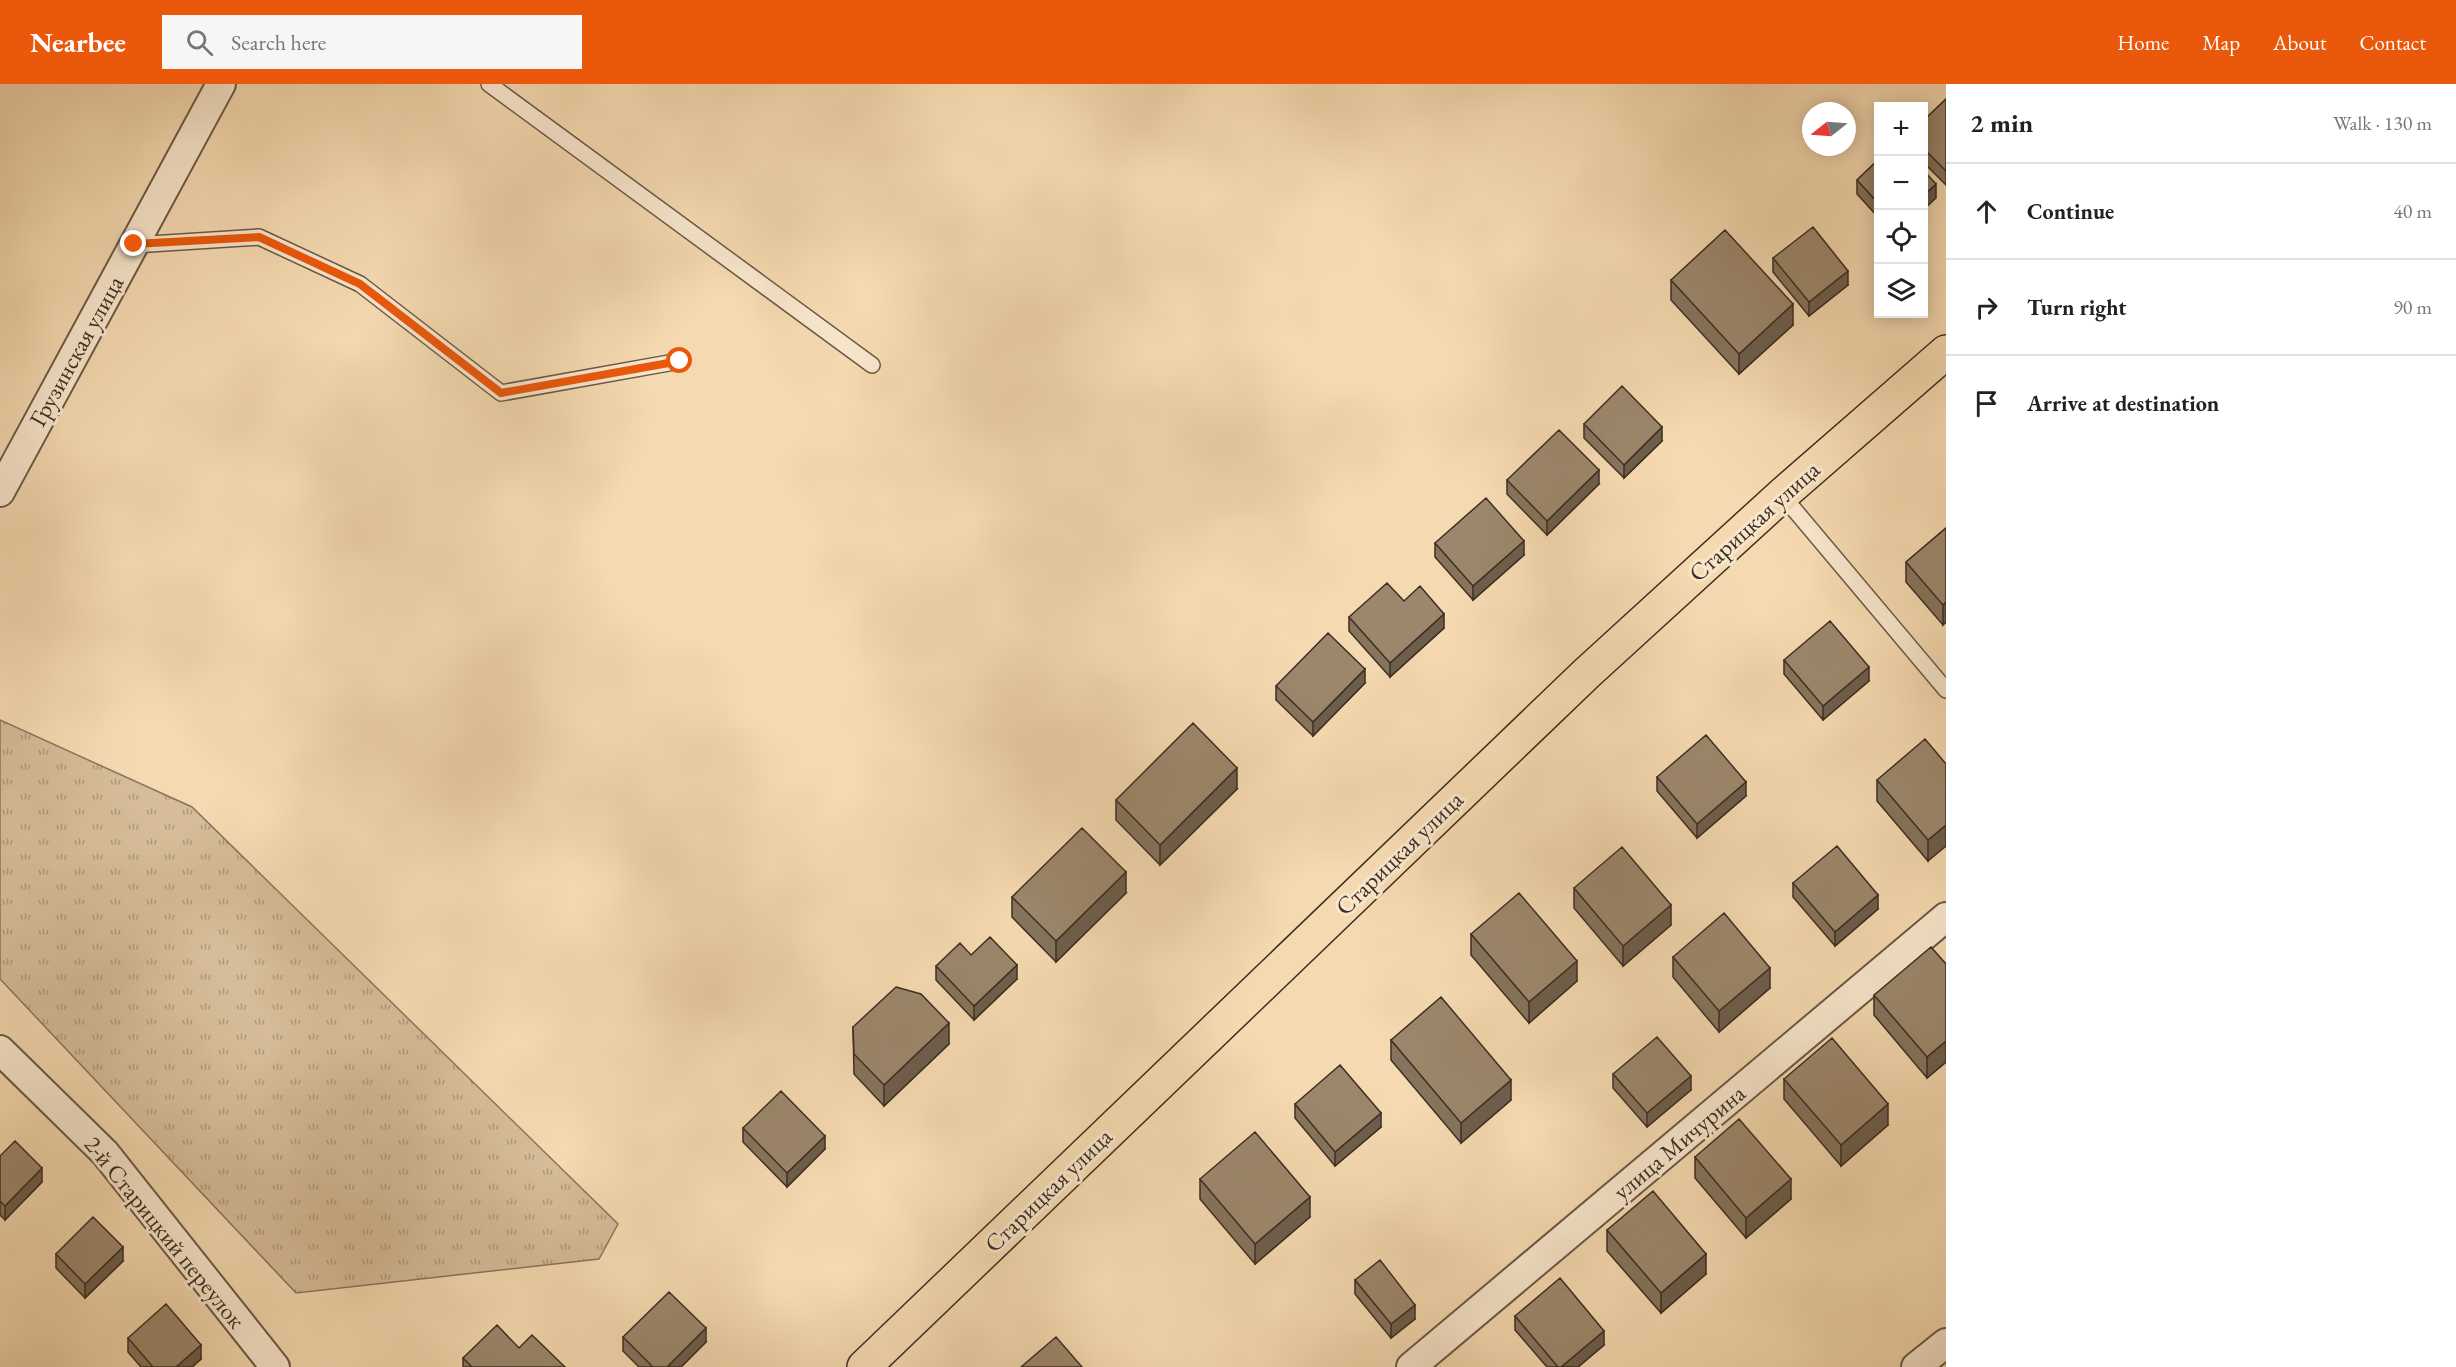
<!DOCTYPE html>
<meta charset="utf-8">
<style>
:root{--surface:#fff;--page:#f6f6f6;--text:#222;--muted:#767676;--line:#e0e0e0;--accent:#ea580c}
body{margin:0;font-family:"EB Garamond",serif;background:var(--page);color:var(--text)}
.controls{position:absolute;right:18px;top:18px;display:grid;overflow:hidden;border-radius:0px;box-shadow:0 3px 15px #0003}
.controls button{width:54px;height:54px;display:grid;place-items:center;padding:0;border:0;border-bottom:2px solid var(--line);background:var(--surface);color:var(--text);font:30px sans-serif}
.compass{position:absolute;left:1802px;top:18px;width:54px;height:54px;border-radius:50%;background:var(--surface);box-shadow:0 3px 15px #0003;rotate:253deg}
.stop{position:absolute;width:18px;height:18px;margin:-14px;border:4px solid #ea580c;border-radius:50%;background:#fff}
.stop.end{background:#ea580c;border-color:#fff;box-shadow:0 2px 6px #0008}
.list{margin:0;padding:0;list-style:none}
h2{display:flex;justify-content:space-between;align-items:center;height:78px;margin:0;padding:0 24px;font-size:26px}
h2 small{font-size:20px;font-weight:400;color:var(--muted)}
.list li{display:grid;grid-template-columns:39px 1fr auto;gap:18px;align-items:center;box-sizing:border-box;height:96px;padding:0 24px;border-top:2px solid var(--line)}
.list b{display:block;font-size:22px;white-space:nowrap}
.list em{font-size:20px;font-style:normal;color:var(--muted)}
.icon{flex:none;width:33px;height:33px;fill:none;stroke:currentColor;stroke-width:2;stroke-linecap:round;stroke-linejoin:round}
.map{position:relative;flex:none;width:1946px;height:1283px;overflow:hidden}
header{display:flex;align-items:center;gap:36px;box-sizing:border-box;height:84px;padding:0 30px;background:var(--accent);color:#fff}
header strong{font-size:28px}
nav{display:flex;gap:33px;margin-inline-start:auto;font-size:21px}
.search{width:420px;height:54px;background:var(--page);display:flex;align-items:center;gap:15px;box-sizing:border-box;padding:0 21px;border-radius:0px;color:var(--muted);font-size:22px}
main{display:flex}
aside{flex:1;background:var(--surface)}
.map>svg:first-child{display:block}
.grass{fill:url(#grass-tufts);stroke:#89755d;stroke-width:1.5}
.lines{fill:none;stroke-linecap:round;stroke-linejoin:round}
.service-casing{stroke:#6a5946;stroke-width:18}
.minor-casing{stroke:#6a5946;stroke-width:32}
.primary-casing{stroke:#3c2e22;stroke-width:36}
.service{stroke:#f8e6cc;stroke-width:15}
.minor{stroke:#f8e6cc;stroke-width:28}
.primary{stroke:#f5d9b0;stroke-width:33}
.wall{fill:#86745d;stroke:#3c2e22;stroke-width:1.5}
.shaded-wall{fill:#6d5e4c;stroke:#3c2e22;stroke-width:1.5}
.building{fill:#9c876c;stroke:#3c2e22;stroke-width:1.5}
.route{stroke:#ea580c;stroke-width:8}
.labels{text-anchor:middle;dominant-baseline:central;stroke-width:6;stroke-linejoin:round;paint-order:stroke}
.street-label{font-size:24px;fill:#3c2e22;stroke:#f8e6cc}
</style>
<header>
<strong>Nearbee</strong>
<div class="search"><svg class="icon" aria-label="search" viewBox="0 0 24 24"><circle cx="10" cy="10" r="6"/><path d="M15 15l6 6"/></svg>Search here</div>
<nav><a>Home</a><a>Map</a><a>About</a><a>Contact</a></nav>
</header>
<main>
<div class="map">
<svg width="1946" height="1283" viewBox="0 0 1946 1283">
<defs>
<pattern id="grass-tufts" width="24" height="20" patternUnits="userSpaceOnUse" patternTransform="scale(1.5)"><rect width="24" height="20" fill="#d6bc98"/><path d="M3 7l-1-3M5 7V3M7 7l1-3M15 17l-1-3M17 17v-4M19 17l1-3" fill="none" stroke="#af997c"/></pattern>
</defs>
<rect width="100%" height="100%" fill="#f5d9b0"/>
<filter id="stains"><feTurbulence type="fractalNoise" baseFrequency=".00333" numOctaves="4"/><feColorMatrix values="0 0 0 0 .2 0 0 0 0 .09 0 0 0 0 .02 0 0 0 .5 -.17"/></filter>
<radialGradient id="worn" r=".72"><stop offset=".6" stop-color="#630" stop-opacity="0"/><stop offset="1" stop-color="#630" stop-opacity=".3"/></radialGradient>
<path class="grass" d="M0,636L192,723L618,1140L599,1175L296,1209L0,895Z"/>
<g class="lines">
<defs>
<path id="service" d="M489,0L872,281
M134,161L259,153L360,200L501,309L680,277
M1782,411L1946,606"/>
<path id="minor" d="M0,408L221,0
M0,966L105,1069L275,1283
M1411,1283L1946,833
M1916,1283L1946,1259"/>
<path id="primary" d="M864,1283L1587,589L1782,411L1946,268"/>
</defs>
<use href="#service" class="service-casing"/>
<use href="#minor" class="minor-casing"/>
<use href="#primary" class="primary-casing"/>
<use href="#service" class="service"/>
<use href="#minor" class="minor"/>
<use href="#primary" class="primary"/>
</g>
<path class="wall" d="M1946,15V101L1923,78V37Z
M1878,76V133L1857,110V96Z
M1773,174L1848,201L1809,232L1773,188Z
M1671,196L1793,241L1739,290L1671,216Z
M1584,340L1662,357L1624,394L1584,354Z
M1507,396L1599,400L1547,451L1507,410Z
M1946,444V538L1943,541L1906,498V478Z
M1435,459L1524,471L1473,516L1435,473Z
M1404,517L1444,544L1390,593L1349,547V533Z
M1784,576L1869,597L1823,636L1784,590Z
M1365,599L1313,652L1276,616V602Z
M1946,680L1928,777L1877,717V696Z
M1657,693L1746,712L1697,754L1657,707Z
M1237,705L1160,781L1116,736V716Z
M1793,799L1878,825L1835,862L1793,813Z
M1574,804L1671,841L1623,882L1574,824Z
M1126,809L1056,878L1012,833V813Z
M1471,850L1577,897L1529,939L1471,871Z
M971,871L1017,895L974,936L936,896V882Z
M1673,873L1770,904L1719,948L1673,893Z
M1946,880V978L1927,994L1874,931V911Z
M853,943L949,960L884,1022L854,990Z
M1391,956L1511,1016L1461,1059L1391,976Z
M1613,990L1691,1006L1647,1043L1613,1004Z
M1784,995L1888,1041L1841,1082L1784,1015Z
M1295,1020L1381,1043L1335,1082L1295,1034Z
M743,1044L825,1065L787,1103L743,1058Z
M0,1072L42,1098L5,1136L0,1131Z
M1695,1073L1791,1115L1746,1154L1695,1094Z
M1200,1095L1310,1133L1255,1180L1200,1115Z
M1607,1146L1706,1190L1661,1229L1607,1167Z
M56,1170L123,1177L85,1214L56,1184Z
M1355,1196L1415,1235L1391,1254L1355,1210Z
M1515,1232L1604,1261L1578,1283H1547L1515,1246Z
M623,1253L706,1258L681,1283H639L623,1267Z
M128,1254L201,1275L192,1283H141L128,1268Z
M519,1264L565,1283H463V1274Z"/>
<path class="shaded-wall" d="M1936,100V114L1923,126V112Z
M1848,187V201L1809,232V218Z
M1793,220V241L1739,290V270Z
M1662,343V357L1624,394V381Z
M1599,386V400L1547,451V437Z
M1524,457V471L1473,516V502Z
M1946,518V538L1943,541V521Z
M1444,530V544L1390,593V579Z
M1869,583V597L1823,636V622Z
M1365,585V599L1313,652V638Z
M1237,684V705L1160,781V761Z
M1746,698V712L1697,754V740Z
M1946,741V762L1928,777V756Z
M1126,788V809L1056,878V857Z
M1878,811V825L1835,862V848Z
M1671,821V841L1623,882V862Z
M1577,877V897L1529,939V918Z
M1017,881V895L974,936V922Z
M1770,884V904L1719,948V927Z
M949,939V960L884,1022V1001Z
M1946,957V978L1927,994V973Z
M1691,992V1006L1647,1043V1029Z
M1511,996V1016L1461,1059V1039Z
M1888,1020V1041L1841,1082V1061Z
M1381,1029V1043L1335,1082V1068Z
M825,1052V1065L787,1103V1089Z
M42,1084V1098L5,1136V1122Z
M1791,1095V1115L1746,1154V1134Z
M1310,1113V1133L1255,1180V1160Z
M123,1163V1177L85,1214V1200Z
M1706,1170V1190L1661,1229V1209Z
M1415,1221V1235L1391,1254V1240Z
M706,1244V1258L681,1283H667Z
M1604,1247V1261L1578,1283H1561Z
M201,1261V1275L192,1283H176Z"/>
<path class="building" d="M1946,15V87L1923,64V37Z
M1878,76V119L1857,96Z
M1923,86L1936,100L1923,112Z
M1813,143L1848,187L1809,218L1773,174Z
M1725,146L1793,220L1739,270L1671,196Z
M1622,302L1662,343L1624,381L1584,340Z
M1559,346L1599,386L1547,437L1507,396Z
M1486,414L1524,457L1473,502L1435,459Z
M1946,444V518L1943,521L1906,478Z
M1387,499L1404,517L1420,502L1444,530L1390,579L1349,533Z
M1830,537L1869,583L1823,622L1784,576Z
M1328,549L1365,585L1313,638L1276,602Z
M1193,639L1237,684L1160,761L1116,716Z
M1706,651L1746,698L1697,740L1657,693Z
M1925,655L1946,680V741L1928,756L1877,696Z
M1082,744L1126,788L1056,857L1012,813Z
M1837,762L1878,811L1835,848L1793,799Z
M1622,763L1671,821L1623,862L1574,804Z
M1519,809L1577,877L1529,918L1471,850Z
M1724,829L1770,884L1719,927L1673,873Z
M990,853L1017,881L974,922L936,882L960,859L971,871Z
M1931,863L1946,880V957L1927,973L1874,911Z
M896,903L921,910L949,939L884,1001L854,970L853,943Z
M1441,913L1511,996L1461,1039L1391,956Z
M1657,953L1691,992L1647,1029L1613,990Z
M1832,954L1888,1020L1841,1061L1784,995Z
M1340,981L1381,1029L1335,1068L1295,1020Z
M781,1007L825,1052L787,1089L743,1044Z
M1739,1035L1791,1095L1746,1134L1695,1073Z
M1255,1048L1310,1113L1255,1160L1200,1095Z
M15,1057L42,1084L5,1122L0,1117V1072Z
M1653,1107L1706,1170L1661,1209L1607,1146Z
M93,1133L123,1163L85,1200L56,1170Z
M1380,1176L1415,1221L1391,1240L1355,1196Z
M1560,1194L1604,1247L1561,1283H1558L1515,1232Z
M669,1208L706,1244L667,1283H653L623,1253Z
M166,1220L201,1261L176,1283H153L128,1254Z
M497,1241L519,1264L532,1251L565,1283H472L463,1274Z
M1056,1253L1082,1283H1021Z"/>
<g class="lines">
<path class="route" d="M134,160L259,153L360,200L501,309L680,277"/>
</g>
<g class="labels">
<g class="street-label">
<text transform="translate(76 267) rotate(-61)">Грузинская улица</text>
<text transform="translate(1754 437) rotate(-42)">Старицкая улица</text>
<text transform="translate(1399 769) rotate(-44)">Старицкая улица</text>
<text transform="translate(1679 1058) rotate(-40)">улица Мичурина</text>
<text transform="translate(1048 1106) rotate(-44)">Старицкая улица</text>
<text transform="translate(165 1148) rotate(51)">2-й Старицкий переулок</text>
</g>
</g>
<rect width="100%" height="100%" filter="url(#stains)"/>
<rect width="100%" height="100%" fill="url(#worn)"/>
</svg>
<div class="controls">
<button>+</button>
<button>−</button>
<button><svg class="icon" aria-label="locate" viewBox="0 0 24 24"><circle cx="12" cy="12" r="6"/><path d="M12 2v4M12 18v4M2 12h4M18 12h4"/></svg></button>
<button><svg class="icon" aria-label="layers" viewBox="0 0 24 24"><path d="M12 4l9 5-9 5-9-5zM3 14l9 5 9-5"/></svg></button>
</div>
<svg class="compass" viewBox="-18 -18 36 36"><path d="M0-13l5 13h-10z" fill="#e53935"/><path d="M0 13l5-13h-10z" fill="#767676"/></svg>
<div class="stop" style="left:680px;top:277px"></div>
<div class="stop end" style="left:134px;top:160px"></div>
</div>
<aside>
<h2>2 min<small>Walk · 130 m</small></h2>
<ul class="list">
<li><svg class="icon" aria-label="ahead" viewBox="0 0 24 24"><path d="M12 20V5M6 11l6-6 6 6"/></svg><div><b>Continue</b></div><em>40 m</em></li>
<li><svg class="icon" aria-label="right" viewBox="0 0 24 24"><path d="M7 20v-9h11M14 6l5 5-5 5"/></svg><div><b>Turn right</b></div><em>90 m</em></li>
<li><svg class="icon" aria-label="arrive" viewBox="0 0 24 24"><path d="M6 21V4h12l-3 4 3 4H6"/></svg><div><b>Arrive at destination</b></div></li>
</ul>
</aside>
</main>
